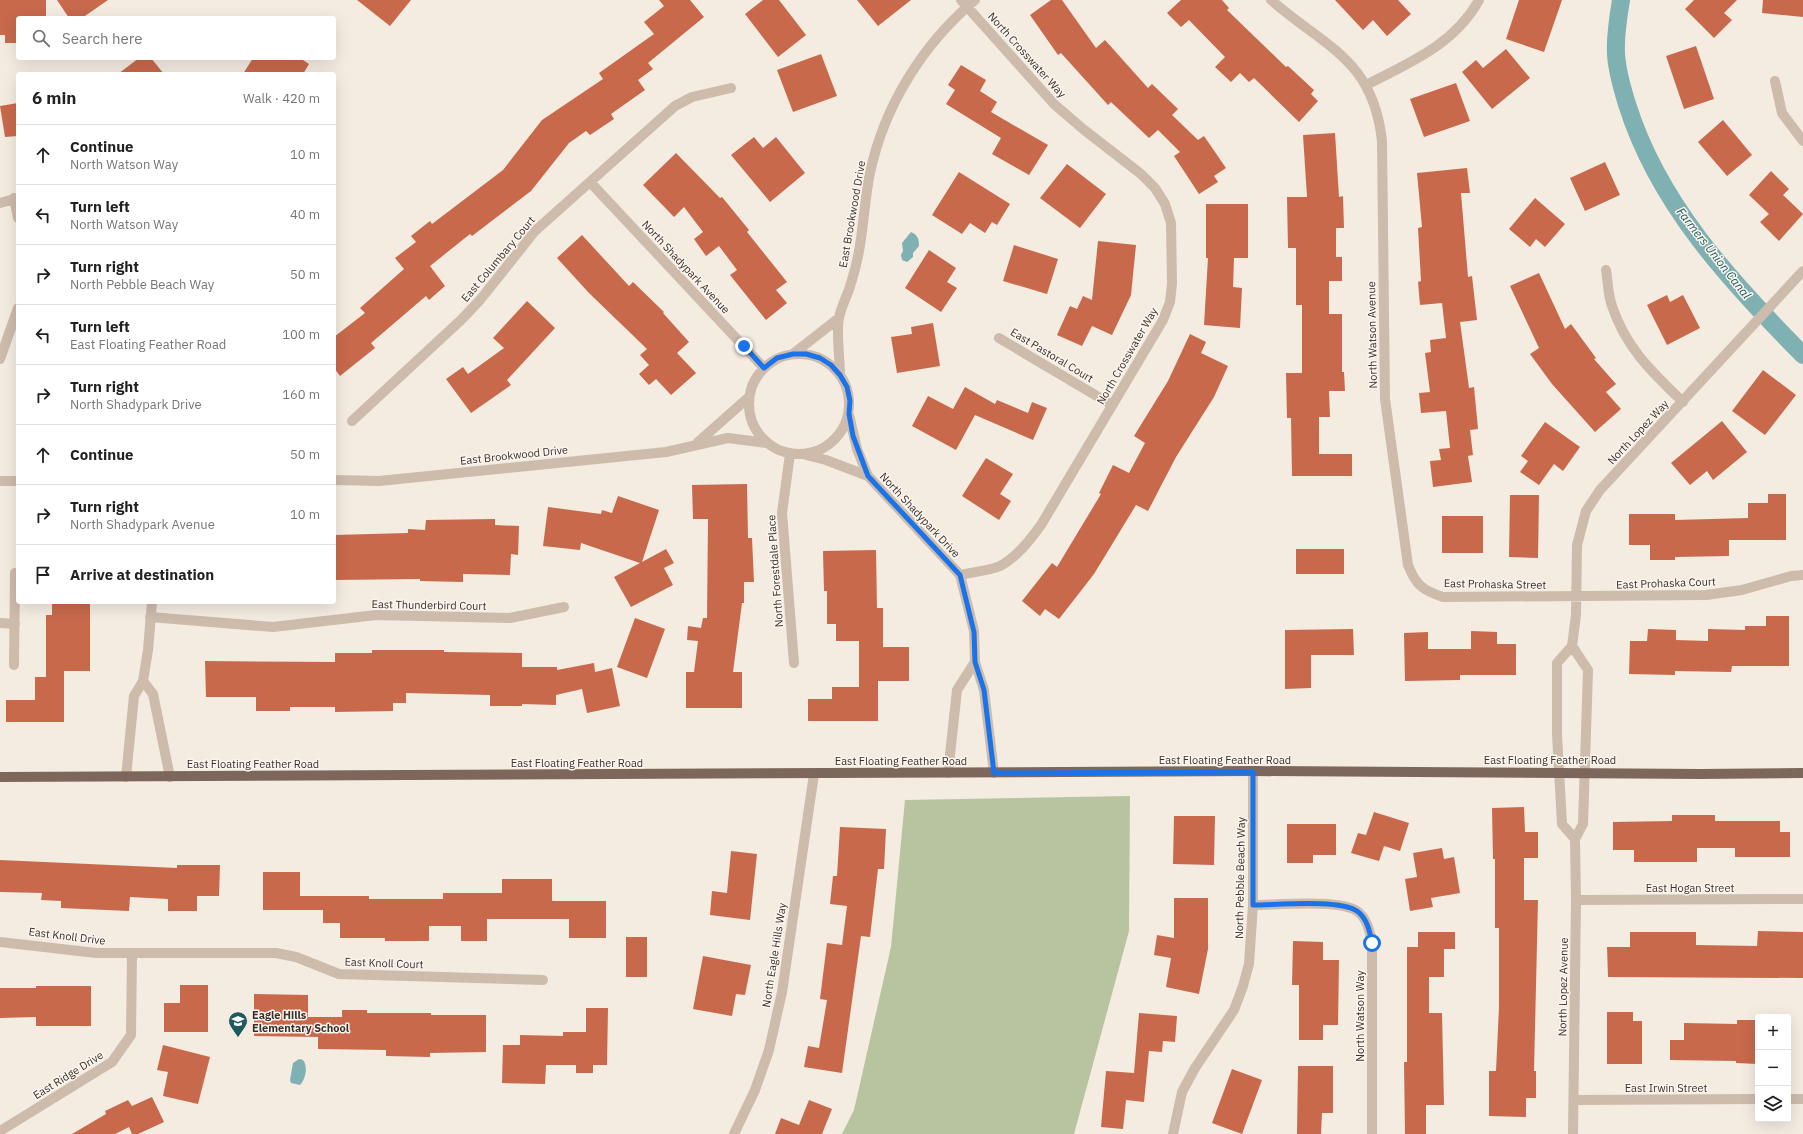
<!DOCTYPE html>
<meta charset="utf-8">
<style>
:root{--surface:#fff;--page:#f2f2f2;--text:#222;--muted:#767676;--line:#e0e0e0}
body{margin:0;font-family:"IBM Plex Sans",sans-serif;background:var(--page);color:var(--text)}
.controls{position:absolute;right:12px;bottom:12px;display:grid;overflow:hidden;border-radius:4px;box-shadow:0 4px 16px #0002}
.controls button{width:36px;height:36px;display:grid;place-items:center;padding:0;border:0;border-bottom:1px solid var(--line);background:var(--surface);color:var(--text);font:20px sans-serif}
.stop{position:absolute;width:12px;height:12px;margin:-9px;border:3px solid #1a73e8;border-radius:50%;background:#fff}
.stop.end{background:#1a73e8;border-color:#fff;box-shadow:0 1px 4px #0008}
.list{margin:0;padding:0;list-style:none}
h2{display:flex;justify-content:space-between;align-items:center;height:52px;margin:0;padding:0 16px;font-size:17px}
h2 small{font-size:13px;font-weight:400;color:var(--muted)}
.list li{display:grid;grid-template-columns:26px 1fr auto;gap:12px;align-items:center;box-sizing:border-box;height:60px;padding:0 16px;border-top:1px solid var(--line)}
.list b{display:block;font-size:15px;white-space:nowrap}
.list p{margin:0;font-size:13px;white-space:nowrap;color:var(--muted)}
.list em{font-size:13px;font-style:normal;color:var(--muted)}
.icon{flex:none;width:22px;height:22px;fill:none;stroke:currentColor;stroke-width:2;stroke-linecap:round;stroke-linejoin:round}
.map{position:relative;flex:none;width:1803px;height:1134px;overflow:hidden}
.search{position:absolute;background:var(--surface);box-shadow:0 4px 16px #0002;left:16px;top:16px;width:320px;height:44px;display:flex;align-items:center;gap:10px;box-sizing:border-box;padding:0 14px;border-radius:4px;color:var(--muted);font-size:15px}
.panel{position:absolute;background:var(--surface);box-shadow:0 4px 16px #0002;left:16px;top:72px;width:320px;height:532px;border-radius:4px}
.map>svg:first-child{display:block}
.green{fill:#b8c4a0}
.water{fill:#7fb0b2}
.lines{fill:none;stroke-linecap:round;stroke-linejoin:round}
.canal{stroke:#7fb0b2;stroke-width:18}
.building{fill:#c8694b}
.minor{stroke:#cdbbac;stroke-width:10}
.major{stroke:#7d675c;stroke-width:10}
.route{stroke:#1a73e8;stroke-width:5}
.labels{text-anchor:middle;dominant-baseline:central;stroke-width:3;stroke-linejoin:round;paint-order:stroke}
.street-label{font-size:11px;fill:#3b302b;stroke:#fbf5ee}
.poi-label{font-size:11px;font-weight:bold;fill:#3b302b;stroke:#fbf5ee;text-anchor:start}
.water-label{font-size:12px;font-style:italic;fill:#1f5a5e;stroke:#fbf5ee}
</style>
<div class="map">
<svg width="1803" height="1134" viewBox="0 0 1803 1134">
<rect width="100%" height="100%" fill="#f4ebe1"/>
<path class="green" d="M1130,796L1129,931L1074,1134H842L854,1110L891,947L905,800Z"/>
<path class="water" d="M911,232C918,235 919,239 919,246L913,253V257L907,262L902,260L901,255L903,251L902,243Z
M299,1059L303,1060C308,1066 306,1079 300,1085L291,1083L290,1080L293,1063Z"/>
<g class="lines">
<path class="canal" d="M1621,0C1618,18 1615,36 1616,54C1617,71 1622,88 1627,104C1658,204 1731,282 1803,355"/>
</g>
<path class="building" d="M0,0H46V18H18V43H5V35H0Z
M57,0H108L82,18H69Z
M357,0H411L390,26Z
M659,0H690L704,17L648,63L653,69L638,80L645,90L611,114L614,119L590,135L586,131L569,143L531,191L472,236L470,234L430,266L445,286L429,300L426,296L371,343L375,348L340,376L334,368V337L365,313L360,308L404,269L395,258L416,242L411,236L430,221L432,224L503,170L542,120L603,79L599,73L654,34L644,22L664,6Z
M763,0H779L806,35L778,57L745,14Z
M857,0H911L878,26Z
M1051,0H1062L1096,48L1105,40L1148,88L1152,84L1178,109L1172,115L1198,140L1204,136L1226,168L1214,176L1218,182L1199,194L1174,156L1180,152L1158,130L1149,138L1111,102L1108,105L1061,53L1058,55L1030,15Z
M1181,0H1222L1229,8L1227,10L1286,67L1288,66L1314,90L1311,94L1318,101L1299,122L1254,78L1249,82L1240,73L1231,82L1215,67L1225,57L1189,20L1181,27L1167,13Z
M1335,0H1398L1411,14L1387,36L1373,20L1363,30Z
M1519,0H1562L1544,52L1506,39Z
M1694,0H1737L1724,13L1732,20L1714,38L1685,9Z
M1763,0H1803V17L1762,13Z
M1696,46L1714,99L1684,109L1666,56Z
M1506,49L1530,78L1492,109L1462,72L1476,60L1483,68Z
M821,54L837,96L793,112L777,70Z
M139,58H151L164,74H118Z
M253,58H300L309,64L303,74H243Z
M961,65L986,80L980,91L997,102L991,112L1048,145L1029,175L992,154L1001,138L946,104L955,90L948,85Z
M1456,83L1470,121L1424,137L1410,99Z
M18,103V136L5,137L0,106Z
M1723,120L1752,155L1727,176L1698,142Z
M1335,133L1339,197L1343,196L1344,228H1336V257H1342V281H1329V314H1342V372H1344L1345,391H1329L1330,417H1319V454H1352V476H1292L1291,418H1287L1286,373H1302V305H1296V248H1288L1287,197H1307L1303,135Z
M754,137L763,148L776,137L805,173L770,202L731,155Z
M676,153L720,198L722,197L749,230L747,232L787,282L776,290L787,303L766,320L730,275L737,270L719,246L706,256L694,239L703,232L684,207L674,217L643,185Z
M1605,162L1620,195L1585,211L1570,178Z
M1067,164L1106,194L1080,228L1040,198Z
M1467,168L1470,193H1461L1468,277L1472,276L1477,320L1460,322L1469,388L1474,387L1478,429L1470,430L1473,455L1468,456L1472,482L1433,487L1430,461L1441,460L1439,449L1450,448L1446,411L1421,413L1419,393L1430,392L1425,353L1431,352L1430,340L1446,338L1442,303L1420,305L1418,282L1421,281L1418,228L1422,227L1417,173Z
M1771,171L1789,189L1783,195L1803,214L1779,241L1760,222L1769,214L1749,195Z
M959,172L1010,204L997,225L992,222L985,233L970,223L962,234L932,215Z
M1535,198L1565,224L1545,247L1536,239L1530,247L1509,229Z
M1206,204H1248V258H1234L1233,287L1242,288L1240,328L1204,325L1208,258H1206Z
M582,235L629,286L633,282L664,312L663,313L689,342L677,353L696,373L671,395L656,379L649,385L639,374L649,365L640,355L647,349L589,293L557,258Z
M1098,241L1136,245L1131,295L1112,335L1092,326L1082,346L1057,335L1070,306L1077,309L1083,296L1092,300Z
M1014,245L1058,259L1047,294L1003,281Z
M929,250L956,268L947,282L957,288L941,312L905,288Z
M1539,273L1565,329L1571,324L1596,358L1594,359L1616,384L1606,392L1621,409L1595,432L1552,384L1530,354L1539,348L1510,286Z
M1667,295L1670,302L1683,295L1700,328L1667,345L1647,305Z
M527,301L555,328L507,380L511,385L471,413L446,379L463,367L468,374L504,348L493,338Z
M933,323L940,366L897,373L891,337L912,334L911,327Z
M1190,334L1206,342L1201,353L1228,366L1214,397L1176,457L1148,511L1136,505L1094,574L1059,619L1045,609L1040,616L1022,601L1052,563L1057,567L1101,494L1099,493L1113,465L1129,473L1145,443L1134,436L1168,381Z
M1763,370L1796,395L1765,435L1732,411Z
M965,387L995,404L997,400L1028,413L1032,402L1047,408L1033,440L975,415L956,450L912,426L928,396L953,409Z
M1722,421L1747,452L1713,480L1707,471L1690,485L1671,463Z
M1545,422L1580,447L1563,471L1554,464L1539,485L1520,472L1528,461L1521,456Z
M986,458L1013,474L1000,494L1011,501L999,520L962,496Z
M747,484L748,538H752L754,582H744V603H742L733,672H742V708H686V672H694L698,641L687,640L688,626L701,628L703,618H707L708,519H693L692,485Z
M1768,494H1786V540H1729V556L1675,557V560H1650V545H1629V514H1675V520L1748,518V503H1768Z
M1510,495H1539L1538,558L1509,557Z
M618,496L659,510L642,562L666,549L674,563L664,568L673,585L631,607L614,577L640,563L581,543L580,550L543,546L548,507L601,514L602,510L612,513Z
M1442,516H1483V553H1442Z
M495,519V525L519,526L518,555L511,554L510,575L463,574V582L420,581V579L334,580V535L408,533V529L425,530L426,520Z
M1296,549H1344V574H1296Z
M876,550L877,608H883V647H909V681H878V721H808V699H832V687H859V641H836V624H827V591H824L823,551Z
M52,602H90V671H64V722H6V700H35V677H46V615H52Z
M1766,616H1789V666H1732L1731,672L1675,671V675L1629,674L1630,641H1647L1648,629L1676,630V640L1708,641V629L1745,630V626H1766Z
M635,618L665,629L647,678L617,667Z
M1353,629L1354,655H1311V688L1285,689V630Z
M1471,631L1497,632V644H1516V675H1460V680L1405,681L1404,633L1428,632V649H1471Z
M372,650H444V652L522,653V667H557V670L594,663L595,672L612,668L620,706L587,713L582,689L556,695V705L522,704V706H490V695L406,693V703H393V711L335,712V707H290V711H256V697H206L205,661L335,662V653H372Z
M1524,807L1525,832H1538V858H1524V900H1538L1534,1071H1536V1098H1526V1117L1489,1116V1071H1496L1499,1007V928H1495V859H1493L1492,808Z
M1374,812L1409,823L1400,851L1384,846L1379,861L1351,853L1358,833L1366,835Z
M1672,815H1715V821H1780V832H1790V857H1735V848H1697V862H1634V850H1613V822L1672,821Z
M1174,816H1215L1214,865L1173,864Z
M1287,824H1336V855H1313V863H1287Z
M840,827L886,829L884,869H878L870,937L861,936L842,1073L804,1067L808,1046L819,1048L827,1000L820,999L827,943L842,945L847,906L830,904L833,876H837Z
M1442,848L1444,859L1454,857L1460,893L1431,898L1433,907L1410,911L1405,879L1417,877L1413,853Z
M731,851L757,854L750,920L710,915L712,891L727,893Z
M0,860L177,868V865H220L219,896H197V911H168V899L130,897L129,911L61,908V901L41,900L42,893L0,892Z
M263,872H300V896H369V899H443V893H502V879H552V901H606V938H569V919H487V941H461V926H429V941H385V938H340V923H323V910H263Z
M1174,898H1208V949L1199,994L1166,987L1171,958L1154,955L1157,935L1174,938Z
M1758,931L1803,932V978L1608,977L1607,947H1630V932H1696V945L1757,946Z
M1418,932H1455V949H1444V977H1429V1013H1442L1444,1105H1426V1134H1405L1404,1062H1407V947H1418Z
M626,937H647V977H626Z
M1293,941L1323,942V960H1339L1338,1025H1323V1040H1299V985H1292Z
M703,956L751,965L745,995L736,994L732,1016L693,1009Z
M180,985H208V1032H164V1003H180Z
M36,986H91V1026H36V1017L0,1018V988H36Z
M254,994L308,995V1017H342V1010H367V1013H431V1015H486V1052L430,1053V1057L386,1056V1050L318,1049V1037L254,1036Z
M586,1008H608L607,1065H593V1073H576V1065H546L545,1084L502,1083L503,1045H520V1035L563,1036V1032H586Z
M1607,1012H1633V1021H1642V1064H1607Z
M1139,1013L1177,1016L1175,1042L1163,1041L1162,1052L1149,1051L1144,1102L1126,1100L1123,1129L1101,1127L1106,1071L1134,1073Z
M1737,1020H1758V1064L1736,1063V1061L1670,1060V1040H1684V1023L1737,1024Z
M163,1045L210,1057L198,1104L163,1096L168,1072L157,1070Z
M1298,1066H1333V1113H1322L1321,1134H1297Z
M1232,1069L1262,1080L1242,1134L1212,1123Z
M152,1097L164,1122L138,1134H132L129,1127L115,1134H72L106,1114L105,1111L128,1100L132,1106Z
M809,1100L832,1109L822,1134H775L781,1118L799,1125Z"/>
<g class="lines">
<path class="minor" d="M1271,0C1326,48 1373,59 1382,141L1385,399L1408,565C1416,585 1422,590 1443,597L1706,595L1742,590L1791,576L1803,575
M1775,81L1782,113L1803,141
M1366,85C1409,63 1455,44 1479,0
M590,182L764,368
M14,198L18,218
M0,203L18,198
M1606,270C1608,282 1608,295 1612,306C1626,348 1652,372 1683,402
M999,338L1112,405
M749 404a50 50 0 1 1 100 0a50 50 0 1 1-100 0Z
M793,354L839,318
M0,359L18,308
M840,375C840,359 836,333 839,318C841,306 848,295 851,283C855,271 858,258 860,245C864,221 865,197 870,173C884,106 923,44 975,0
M849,415L857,449L868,476L960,575L974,631L975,662L984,690L994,773
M352,421L461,320L480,300L535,231L675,106L692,97L731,88
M697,443L749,397
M790,454L782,513L794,663
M806,455L826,460L868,476
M334,480L379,481L666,452L728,438L767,443
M0,481H18
M960,575C973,572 988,571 1000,566C1017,557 1030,540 1041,525L1163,320L1170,302L1172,283L1171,223L1165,204L1155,188L1141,174L1083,129L1054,104L961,0
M150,617L273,627L376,615L510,618L564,607
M0,623L15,624
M1572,646L1576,615L1577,545L1586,511L1600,490L1803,271
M1572,646L1588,670L1583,824L1575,839L1562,824L1557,735V663Z
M14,665L15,573
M143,681L153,694L170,777
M948,773L957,690L975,662
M126,777L134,696L143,681L148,650L152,602
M1576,900L1803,899
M1253,905C1276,905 1340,899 1357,911C1367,918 1370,932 1372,943V1134
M0,942L96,953H276L296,957L339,974L543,980
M1788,1099H1803
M1574,1100L1758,1099
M0,1131L112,1062L131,1035L132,953
M734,1134L755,1090L769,1050L782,992L814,774
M1173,1134L1182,1092L1195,1068L1234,1010L1243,986L1249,964L1253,905V771
M1573,1134L1576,900L1575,839"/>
<path class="major" d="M0,777L1253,771L1701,774L1803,773"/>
</g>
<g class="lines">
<path class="route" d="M744,346L764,368L777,358L793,354H806L820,358L831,365L840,375L847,387L850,401L849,414L853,436L868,476L960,575L974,632L975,662L984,690L994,773L1253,772V905C1276,905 1340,899 1357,911C1367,918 1370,932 1372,943"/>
</g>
<defs>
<symbol id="school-pin" viewBox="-11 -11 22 30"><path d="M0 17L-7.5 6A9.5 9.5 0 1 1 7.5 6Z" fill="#1f5a5e" stroke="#fbf5ee"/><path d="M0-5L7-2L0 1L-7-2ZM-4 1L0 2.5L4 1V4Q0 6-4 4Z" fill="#fff"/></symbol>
</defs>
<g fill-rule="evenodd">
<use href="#school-pin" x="227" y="1010" width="22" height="30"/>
</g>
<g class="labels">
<g class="street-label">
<text transform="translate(1027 55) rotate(48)">North Crosswater Way</text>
<text transform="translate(852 214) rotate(-80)">East Brookwood Drive</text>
<text transform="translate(498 259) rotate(-50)">East Columbary Court</text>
<text transform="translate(686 267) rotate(47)">North Shadypark Avenue</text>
<text transform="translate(1372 335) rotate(-91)">North Watson Avenue</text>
<text transform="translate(1052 355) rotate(31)">East Pastoral Court</text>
<text transform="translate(1127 356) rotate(-60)">North Crosswater Way</text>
<text transform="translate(1638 432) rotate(-47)">North Lopez Way</text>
<text transform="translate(514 455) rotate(-6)">East Brookwood Drive</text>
<text transform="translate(920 515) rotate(47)">North Shadypark Drive</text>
<text transform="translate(775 571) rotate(-94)">North Forestdale Place</text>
<text transform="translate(1666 583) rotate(-2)">East Prohaska Court</text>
<text transform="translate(1495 584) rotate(1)">East Prohaska Street</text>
<text transform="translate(429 605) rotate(1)">East Thunderbird Court</text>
<text x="1225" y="760">East Floating Feather Road</text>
<text x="1550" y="760">East Floating Feather Road</text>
<text x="901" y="761">East Floating Feather Road</text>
<text x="577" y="763">East Floating Feather Road</text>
<text x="253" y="764">East Floating Feather Road</text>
<text transform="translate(1240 878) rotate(-89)">North Pebble Beach Way</text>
<text x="1690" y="888">East Hogan Street</text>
<text transform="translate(67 936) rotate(7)">East Knoll Drive</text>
<text transform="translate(774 955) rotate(-81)">North Eagle Hills Way</text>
<text transform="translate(384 963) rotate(2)">East Knoll Court</text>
<text transform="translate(1563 987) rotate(-89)">North Lopez Avenue</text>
<text transform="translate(1360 1016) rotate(-90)">North Watson Way</text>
<text transform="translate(68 1075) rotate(-32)">East Ridge Drive</text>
<text x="1666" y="1088">East Irwin Street</text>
</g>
<g class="poi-label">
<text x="252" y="1015">Eagle Hills<tspan x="252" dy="13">Elementary School</tspan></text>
</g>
<g class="water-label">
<text transform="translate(1714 253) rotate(52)">Farmers Union Canal</text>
</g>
</g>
</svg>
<div class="controls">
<button>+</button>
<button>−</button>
<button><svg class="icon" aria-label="layers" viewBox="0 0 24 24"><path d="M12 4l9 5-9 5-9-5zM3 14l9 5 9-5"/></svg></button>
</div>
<div class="stop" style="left:1372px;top:943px"></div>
<div class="stop end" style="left:744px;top:346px"></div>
<div class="search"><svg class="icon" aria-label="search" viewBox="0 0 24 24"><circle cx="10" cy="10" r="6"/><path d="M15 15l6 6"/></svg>Search here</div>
<section class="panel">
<h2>6 min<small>Walk · 420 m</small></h2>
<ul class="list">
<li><svg class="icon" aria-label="ahead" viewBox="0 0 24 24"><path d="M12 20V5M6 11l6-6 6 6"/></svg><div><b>Continue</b><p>North Watson Way</p></div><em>10 m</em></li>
<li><svg class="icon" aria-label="left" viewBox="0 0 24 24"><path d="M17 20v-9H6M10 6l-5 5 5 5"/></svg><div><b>Turn left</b><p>North Watson Way</p></div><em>40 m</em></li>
<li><svg class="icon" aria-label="right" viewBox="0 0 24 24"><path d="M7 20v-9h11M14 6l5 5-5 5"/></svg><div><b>Turn right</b><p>North Pebble Beach Way</p></div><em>50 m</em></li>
<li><svg class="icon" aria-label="left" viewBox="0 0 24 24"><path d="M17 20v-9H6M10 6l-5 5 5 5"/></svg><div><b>Turn left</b><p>East Floating Feather Road</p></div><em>100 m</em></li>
<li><svg class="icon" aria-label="right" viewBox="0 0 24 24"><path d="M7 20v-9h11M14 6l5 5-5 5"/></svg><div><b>Turn right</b><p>North Shadypark Drive</p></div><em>160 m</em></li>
<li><svg class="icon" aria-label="ahead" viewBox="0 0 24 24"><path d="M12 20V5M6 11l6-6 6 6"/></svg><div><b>Continue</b></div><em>50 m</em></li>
<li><svg class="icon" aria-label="right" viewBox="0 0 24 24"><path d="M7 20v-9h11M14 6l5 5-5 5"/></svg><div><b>Turn right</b><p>North Shadypark Avenue</p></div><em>10 m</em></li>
<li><svg class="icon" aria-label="arrive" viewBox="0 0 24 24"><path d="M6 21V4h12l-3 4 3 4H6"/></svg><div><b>Arrive at destination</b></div></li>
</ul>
</section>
</div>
